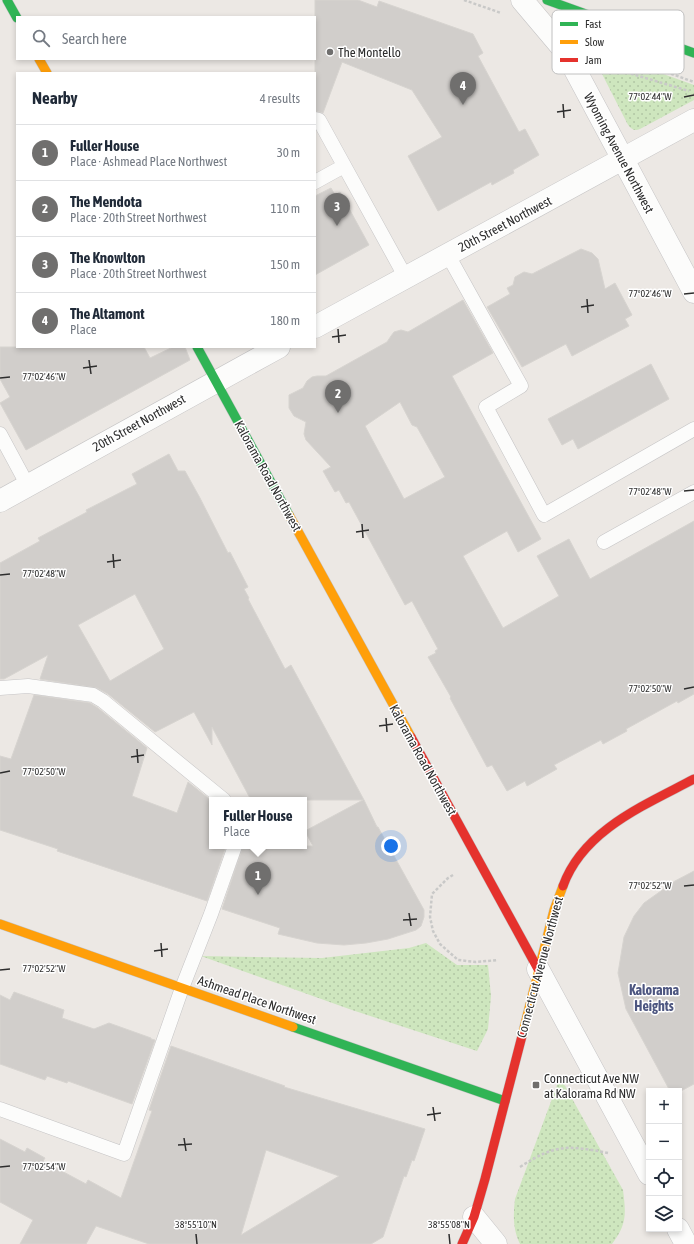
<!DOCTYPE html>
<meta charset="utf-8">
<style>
:root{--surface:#fff;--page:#f2f2f3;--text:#1f2937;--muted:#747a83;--line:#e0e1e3;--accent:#706f6e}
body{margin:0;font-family:"Asap Condensed",sans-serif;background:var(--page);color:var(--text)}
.controls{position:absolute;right:12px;bottom:12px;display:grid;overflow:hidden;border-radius:0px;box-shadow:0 2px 6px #0003}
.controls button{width:36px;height:36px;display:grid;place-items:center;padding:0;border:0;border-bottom:1px solid var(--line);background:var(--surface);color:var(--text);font:20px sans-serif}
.you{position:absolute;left:391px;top:846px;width:14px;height:14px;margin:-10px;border:3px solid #fff;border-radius:50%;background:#1a73e8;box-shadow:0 0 0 6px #1a73e833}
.badge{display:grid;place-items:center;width:26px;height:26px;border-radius:50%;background:var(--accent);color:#fff;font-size:13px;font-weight:700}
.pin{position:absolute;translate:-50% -33px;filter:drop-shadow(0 1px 2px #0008)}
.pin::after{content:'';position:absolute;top:21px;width:14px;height:12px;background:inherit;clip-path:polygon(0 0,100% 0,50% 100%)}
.popup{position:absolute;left:209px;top:797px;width:98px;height:52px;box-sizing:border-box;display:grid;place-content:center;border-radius:0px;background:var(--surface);filter:drop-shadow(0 1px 3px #0005);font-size:13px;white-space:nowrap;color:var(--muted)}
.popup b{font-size:15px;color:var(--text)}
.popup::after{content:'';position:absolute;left:50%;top:100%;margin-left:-8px;border:8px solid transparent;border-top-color:var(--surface)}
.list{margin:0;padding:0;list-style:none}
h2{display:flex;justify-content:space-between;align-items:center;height:52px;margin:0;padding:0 16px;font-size:17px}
h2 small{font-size:13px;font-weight:400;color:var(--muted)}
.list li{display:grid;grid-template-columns:26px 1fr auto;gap:12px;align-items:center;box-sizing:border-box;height:56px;padding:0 16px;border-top:1px solid var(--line)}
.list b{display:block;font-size:15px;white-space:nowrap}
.list p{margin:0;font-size:13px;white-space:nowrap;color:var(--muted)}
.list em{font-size:13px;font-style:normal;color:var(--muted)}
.icon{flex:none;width:22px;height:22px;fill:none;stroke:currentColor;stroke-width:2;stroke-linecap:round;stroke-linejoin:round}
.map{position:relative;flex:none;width:694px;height:1244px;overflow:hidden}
.search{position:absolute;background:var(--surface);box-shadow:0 2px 6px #0003;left:16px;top:16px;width:300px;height:44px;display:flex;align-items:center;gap:10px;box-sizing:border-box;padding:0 14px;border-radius:0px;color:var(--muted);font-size:15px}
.panel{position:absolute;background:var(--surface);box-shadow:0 2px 6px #0003;left:16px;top:72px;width:300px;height:276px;border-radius:0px}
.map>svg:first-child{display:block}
.park{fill:url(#park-dots)}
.building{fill:#d1cecb;stroke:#d7d4d0;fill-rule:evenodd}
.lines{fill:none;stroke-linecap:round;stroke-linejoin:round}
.lane-casing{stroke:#c5c4c5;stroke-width:15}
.street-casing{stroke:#c5c4c5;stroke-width:23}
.fast-casing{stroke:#c5c4c5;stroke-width:10}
.slow-casing{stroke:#c5c4c5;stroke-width:10}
.jam-casing{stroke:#c5c4c5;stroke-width:10}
.path{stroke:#c9c9c8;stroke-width:2.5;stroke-dasharray:3 2;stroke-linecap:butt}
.lane{stroke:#fcfcfb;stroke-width:14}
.street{stroke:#fcfcfb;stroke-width:22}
.fast{stroke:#30b455;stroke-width:9}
.slow{stroke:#ff9f0a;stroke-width:9}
.jam{stroke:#e5322d;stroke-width:9}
.ticks{fill:none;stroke:#2e2e2e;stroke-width:1.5}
.poi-dot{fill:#706f6e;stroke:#fff;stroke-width:1.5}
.labels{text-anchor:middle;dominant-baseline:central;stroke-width:3;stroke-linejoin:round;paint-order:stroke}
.poi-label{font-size:13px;fill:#2e2e2e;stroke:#fff;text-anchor:start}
.street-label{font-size:13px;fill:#2e2e2e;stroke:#fff}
.neighbourhood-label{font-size:14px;font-weight:bold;fill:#4d5680;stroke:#fff}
.key{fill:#fff;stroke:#c0c0c0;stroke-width:1}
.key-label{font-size:11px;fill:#2e2e2e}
.ticks-label{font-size:10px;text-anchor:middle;fill:#2e2e2e;stroke:#fff;stroke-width:3;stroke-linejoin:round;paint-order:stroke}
</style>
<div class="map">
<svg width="694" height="1244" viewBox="0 0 694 1244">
<defs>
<pattern id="park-dots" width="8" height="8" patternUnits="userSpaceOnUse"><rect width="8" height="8" fill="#cee6be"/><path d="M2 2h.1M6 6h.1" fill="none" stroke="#b1c6a4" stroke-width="1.8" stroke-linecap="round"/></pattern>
</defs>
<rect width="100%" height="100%" fill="#ece8e4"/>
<path class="park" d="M608,56H613L694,85V100L640,129C634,132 630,128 627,123L600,70L601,62Z
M426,943L457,965H488L491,996L488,1029L477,1051L352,1010L201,956L322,958L409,948Z
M560,1077L623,1190C626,1214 627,1224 612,1244H520C513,1230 513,1215 515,1199Z"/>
<path class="building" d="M315,0H358L377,7L379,1L473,34L483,53L478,56L519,132L525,129L539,155L513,170L514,173L492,185L491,182L438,211L408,156L442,137L412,90L342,62L323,113L315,111Z
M331,188L335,195L340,192L369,245L315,275V196Z
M581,249L592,253L598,259L605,289L615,283L632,315L625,319L629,326L572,356L566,344L522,367L487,307L510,294L507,288L513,285L515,277L524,272L532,274Z
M463,300L493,353L452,376L541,539L518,552L507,531L463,556L503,628L559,596L537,556L569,539L590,579L694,521V694L678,703L677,701L626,729L627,731L603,744L601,740L554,765L557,769L527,786L525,781L507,791L492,765L487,767L450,698L451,697L428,657L436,653L435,651L438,649L412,601L405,605L349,502L346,503L339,490L335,492L323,471L331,467L306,440L304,434L306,422L294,416L289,408V395L303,388L307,381L312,377L317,376H326L387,342L391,336L394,332L401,330L408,332ZM400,402L412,425L417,427L445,477L404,499L365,426Z
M0,347H144L150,358L173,347H185L190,360L26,450L0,403L10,397L0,379Z
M651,364L669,399L578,449L573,439L562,445L548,419Z
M169,454L178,471H185L200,498L228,553L230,552L248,587L244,589L249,598L248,599L285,669L291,665L364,800L377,827H378L424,910V917L421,926L416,930L388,939L366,943L344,945L317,943L278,934L280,928L222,909L243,846H313L305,831L363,800H251L212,727V745L194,712L155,732L108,694L97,688L40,679L48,655L4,679H0V563L40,541L38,538L87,512L86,510L137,484L132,474ZM135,594L164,649L110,681L78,625Z
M34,695L90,703L98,708L147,748L132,796L177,813L188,782L212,801V846H226L207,901L57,851L58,849L0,830V756L11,759Z
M694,871V1084L681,1091H670L626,1009L618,973L624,937L634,916L644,903L675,881Z
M14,992L64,1010L62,1018L94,1029L109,1023L151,1038V1039L155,1040L132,1104L68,1081L67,1083L47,1076L45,1080L0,1064V995L10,1000Z
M171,1046L285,1086L284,1087L425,1129L414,1161L412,1160L406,1177L404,1176L383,1237L371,1244H149L96,1226L86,1244H20L33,1220L0,1202V1139L25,1152L27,1148L45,1158L43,1161L86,1184L88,1180L121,1198L152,1111L149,1110ZM266,1150L339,1176L241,1235Z"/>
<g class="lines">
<defs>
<path id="lane" d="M315,119L319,120L406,278
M315,182L344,166
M448,255L521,386L486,407L544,515L694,429
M0,434L28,486
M604,542L694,492
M0,688L28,686L93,695L103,701L224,800
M0,1109L124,1154L182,988L211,914L235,846"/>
<path id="street" d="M522,0L565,51L694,292
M315,327L694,120
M0,501L279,347
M538,969L649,1174
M474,1217L496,1244
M678,1229L686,1244"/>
<path id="fast" d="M7,0L17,18
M547,0L694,53
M197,347L289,515
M293,1027L505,1101"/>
<path id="slow" d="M39,59L47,73
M289,515L411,737
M0,924L293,1027
M522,1036L554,910L563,886"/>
<path id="jam" d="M411,737L538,969
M563,886C583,830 645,805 694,779
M462,1244L474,1217L485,1179L522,1036"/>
</defs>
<use href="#lane" class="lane-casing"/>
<use href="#street" class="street-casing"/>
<use href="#fast" class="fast-casing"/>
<use href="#slow" class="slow-casing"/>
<use href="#jam" class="jam-casing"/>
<path class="path" d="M464,0L501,13
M591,45L694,82
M602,65L689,91
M453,875L448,878L432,894L430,917L433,931L440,944L458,960L476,962L498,960
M520,1167C555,1144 568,1145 608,1153"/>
<use href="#lane" class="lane"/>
<use href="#street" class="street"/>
<use href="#fast" class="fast"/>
<use href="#slow" class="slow"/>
<use href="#jam" class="jam"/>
</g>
<path class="ticks" d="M684,97L694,95M563,104L564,118M557,112L571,110M684,294L694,293M587,299L588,313M581,307L594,305M338,329L339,343M332,337L346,335M89,360L91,374M83,368L97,366M0,378L10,377M684,491L694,490M362,524L363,538M356,532L369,530M113,554L114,568M107,562L121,560M0,575L10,574M684,689L694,687M386,718L387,732M379,726L393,724M137,749L138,763M131,757L144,755M0,773L10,771M684,886L694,885M409,913L411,926M403,920L417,919M161,943L162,957M154,951L168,949M0,970L10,969M433,1107L435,1121M427,1115L441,1113M184,1138L186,1151M178,1145L192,1144M0,1167L10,1166M196,1234L197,1244M449,1234L450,1244"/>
<g class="poi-dot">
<circle cx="330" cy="52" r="4"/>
<rect x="532" y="1081" width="8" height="8" rx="2"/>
</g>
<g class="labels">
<g class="poi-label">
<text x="338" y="52">The Montello</text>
<text x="544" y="1078">Connecticut Ave NW<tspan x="544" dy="15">at Kalorama Rd NW</tspan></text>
</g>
<g class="street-label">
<text transform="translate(619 153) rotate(62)">Wyoming Avenue Northwest</text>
<text transform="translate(505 224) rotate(-28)">20th Street Northwest</text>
<text transform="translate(139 423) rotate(-29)">20th Street Northwest</text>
<text transform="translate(268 476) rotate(61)">Kalorama Road Northwest</text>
<text transform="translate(423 760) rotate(61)">Kalorama Road Northwest</text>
<text transform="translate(540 967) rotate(-75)">Connecticut Avenue Northwest</text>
<text transform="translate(257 1000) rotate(19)">Ashmead Place Northwest</text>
</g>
<g class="neighbourhood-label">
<text x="654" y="990">Kalorama<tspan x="654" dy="16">Heights</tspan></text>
</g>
</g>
<rect x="552" y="10" width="132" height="64" rx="6" class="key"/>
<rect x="560" y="22" width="18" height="4" fill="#30b455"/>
<rect x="560" y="40" width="18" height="4" fill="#ff9f0a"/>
<rect x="560" y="58" width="18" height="4" fill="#e5322d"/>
<g class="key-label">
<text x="585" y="28">Fast</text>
<text x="585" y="46">Slow</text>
<text x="585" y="64">Jam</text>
</g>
<g class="ticks-label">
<text x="650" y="100">77°02'44"W</text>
<text x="650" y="297">77°02'46"W</text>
<text x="44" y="380">77°02'46"W</text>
<text x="650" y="495">77°02'48"W</text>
<text x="44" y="577">77°02'48"W</text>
<text x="650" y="692">77°02'50"W</text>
<text x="44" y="775">77°02'50"W</text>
<text x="650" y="889">77°02'52"W</text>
<text x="44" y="972">77°02'52"W</text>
<text x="44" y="1170">77°02'54"W</text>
<text x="196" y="1228">38°55'10"N</text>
<text x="449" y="1228">38°55'08"N</text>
</g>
</svg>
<div class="controls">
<button>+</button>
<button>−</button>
<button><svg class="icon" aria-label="locate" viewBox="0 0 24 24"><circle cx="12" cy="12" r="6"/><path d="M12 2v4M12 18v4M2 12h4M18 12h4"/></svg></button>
<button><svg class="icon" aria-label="layers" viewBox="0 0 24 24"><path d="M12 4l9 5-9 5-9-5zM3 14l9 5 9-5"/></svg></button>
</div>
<div class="you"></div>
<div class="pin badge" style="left:258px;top:895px">1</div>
<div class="popup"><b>Fuller House</b>Place</div>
<div class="pin badge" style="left:338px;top:413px">2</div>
<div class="pin badge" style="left:337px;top:226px">3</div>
<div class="pin badge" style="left:463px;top:105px">4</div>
<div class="search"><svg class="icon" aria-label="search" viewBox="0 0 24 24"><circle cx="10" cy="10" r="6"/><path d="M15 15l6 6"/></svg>Search here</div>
<section class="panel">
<h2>Nearby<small>4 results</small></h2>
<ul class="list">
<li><span class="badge">1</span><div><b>Fuller House</b><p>Place · Ashmead Place Northwest</p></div><em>30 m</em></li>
<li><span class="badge">2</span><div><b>The Mendota</b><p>Place · 20th Street Northwest</p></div><em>110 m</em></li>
<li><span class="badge">3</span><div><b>The Knowlton</b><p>Place · 20th Street Northwest</p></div><em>150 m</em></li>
<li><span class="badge">4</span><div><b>The Altamont</b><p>Place</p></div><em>180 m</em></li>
</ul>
</section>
</div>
